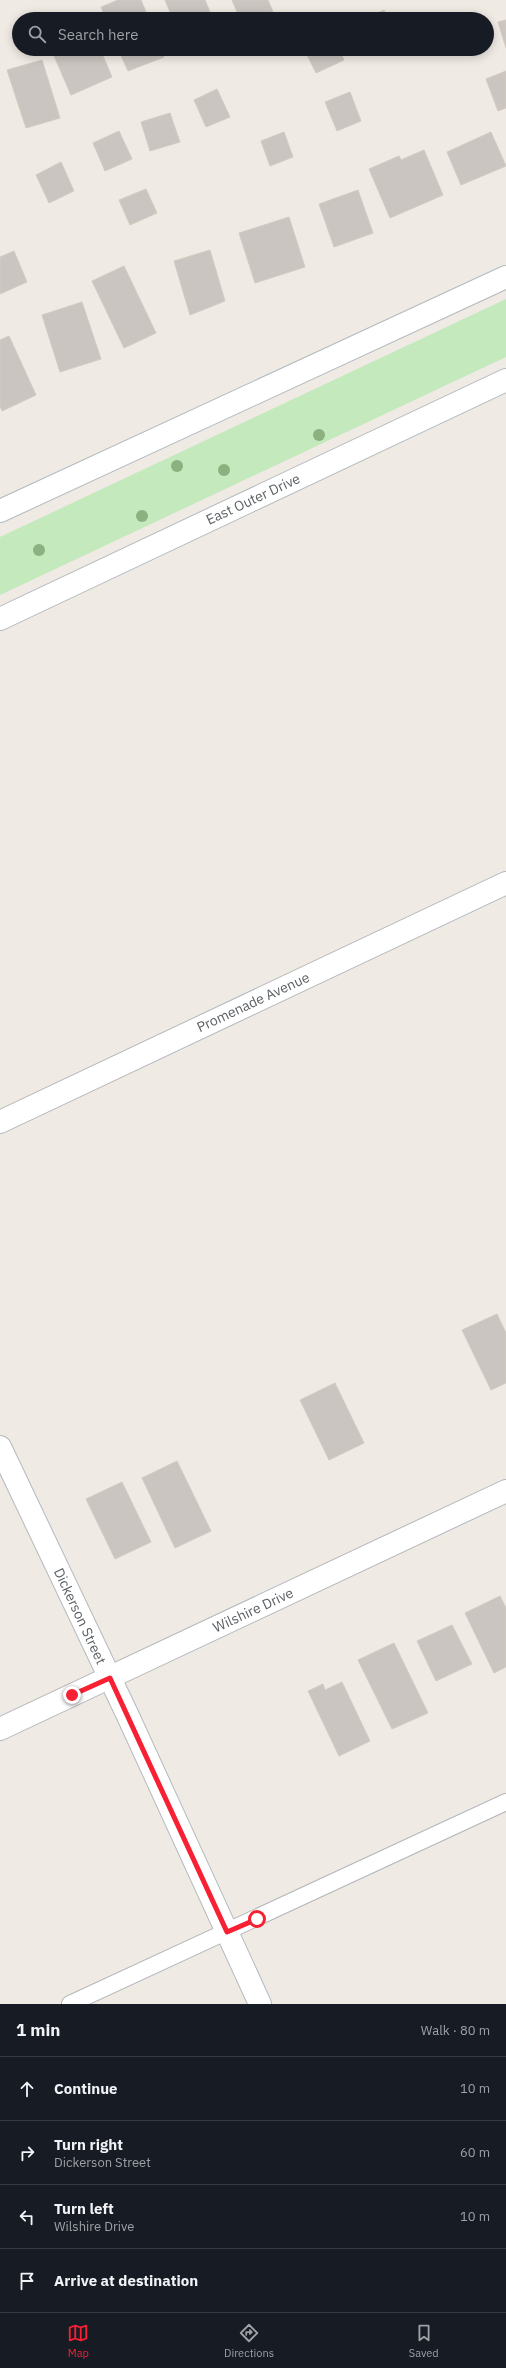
<!DOCTYPE html>
<meta charset="utf-8">
<style>
:root{--surface:#171b24;--page:#20242c;--text:#f1f3f6;--muted:#9ea1a6;--line:#363941;--accent:#f82033}
body{margin:0;font-family:"IBM Plex Sans",sans-serif;background:var(--page);color:var(--text)}
.stop{position:absolute;width:12px;height:12px;margin:-9px;border:3px solid #f82033;border-radius:50%;background:#fff}
.stop.end{background:#f82033;border-color:#fff;box-shadow:0 1px 4px #0008}
.list{margin:0;padding:0;list-style:none}
h2{display:flex;justify-content:space-between;align-items:center;height:52px;margin:0;padding:0 16px;font-size:17px}
h2 small{font-size:13px;font-weight:400;color:var(--muted)}
.list li{display:grid;grid-template-columns:26px 1fr auto;gap:12px;align-items:center;box-sizing:border-box;height:64px;padding:0 16px;border-top:1px solid var(--line)}
.list b{display:block;font-size:15px;white-space:nowrap}
.list p{margin:0;font-size:13px;white-space:nowrap;color:var(--muted)}
.list em{font-size:13px;font-style:normal;color:var(--muted)}
.icon{flex:none;width:22px;height:22px;fill:none;stroke:currentColor;stroke-width:2;stroke-linecap:round;stroke-linejoin:round}
.map{position:relative;flex:none;width:506px;height:2004px;overflow:hidden}
.search{position:absolute;background:var(--surface);box-shadow:0 2px 10px #0003;left:12px;right:12px;top:12px;height:44px;display:flex;align-items:center;gap:10px;box-sizing:border-box;padding:0 14px;border-radius:22px;color:var(--muted);font-size:15px}
.sheet{height:308px;background:var(--surface)}
nav{display:flex;justify-content:space-around;align-items:center;box-sizing:border-box;height:56px;border-top:1px solid var(--line);background:var(--surface);font-size:11px;color:var(--muted)}
nav a{display:grid;justify-items:center;gap:2px}
nav .on{color:var(--accent)}
.map>svg:first-child{display:block}
.green{fill:#c4e9bd}
.building{fill:#cac5c0;stroke:#d4cbc1}
.lines{fill:none;stroke-linecap:round;stroke-linejoin:round}
.lane-casing{stroke:#b4b7bb;stroke-width:18}
.street-casing{stroke:#b4b7bb;stroke-width:24}
.secondary-casing{stroke:#b4babe;stroke-width:24}
.lane{stroke:#fff;stroke-width:16}
.street{stroke:#fff;stroke-width:22}
.secondary{stroke:#fff;stroke-width:22}
.tree{fill:#8ab17f}
.route{stroke:#f82033;stroke-width:5}
.labels{text-anchor:middle;dominant-baseline:central;stroke-width:4;stroke-linejoin:round;paint-order:stroke}
.street-label{font-size:14px;fill:#5b6165;stroke:#fff}
</style>
<div class="map">
<svg width="506" height="2004" viewBox="0 0 506 2004">
<rect width="100%" height="100%" fill="#efeae3"/>
<path class="green" d="M506,299V357L0,595V537Z"/>
<path class="building" d="M118,0H141L149,19H106L101,7Z
M165,0H205L211,14L200,19H173Z
M232,0H268L276,19H240Z
M384,10L388,19H363Z
M506,20V48L498,22Z
M51,49H100L112,77L71,95Z
M118,49H161L164,57L128,71Z
M304,49H339L344,60L316,73Z
M42,60L60,118L26,128L7,70Z
M506,71V108L498,111L486,79Z
M217,89L230,117L206,127L194,100Z
M350,92L361,121L337,131L325,102Z
M170,113L180,142L150,151L141,122Z
M119,131L132,159L105,171L93,143Z
M284,132L293,157L270,166L261,141Z
M491,132L506,166L461,185L447,152Z
M424,150L443,195L390,218L369,169L399,156L401,160Z
M61,162L74,191L49,203L36,175Z
M146,189L157,213L130,225L119,200Z
M358,190L373,233L334,247L319,204Z
M289,217L305,267L255,283L239,233Z
M210,250L225,301L190,315L174,261Z
M14,251L27,282L0,294V257Z
M124,266L156,333L124,348L92,281Z
M82,302L101,359L60,372L42,315Z
M9,336L36,395L2,411L0,406V340Z
M497,1314L506,1333V1383L491,1390L462,1330Z
M335,1383L364,1443L329,1460L300,1400Z
M177,1461L211,1531L175,1548L142,1478Z
M122,1482L151,1542L115,1559L86,1499Z
M500,1596L506,1608V1667L494,1673L465,1613Z
M452,1625L472,1664L436,1681L417,1641Z
M394,1643L428,1713L392,1729L358,1660Z
M342,1682L370,1741L339,1756L308,1691L323,1684L325,1690Z"/>
<g class="lines">
<defs>
<path id="lane" d="M70,2004L506,1802"/>
<path id="street" d="M0,1122L506,883
M0,1729L506,1491"/>
<path id="secondary" d="M0,511L506,277
M0,619L506,380
M0,1447L128,1716L260,2004"/>
</defs>
<use href="#lane" class="lane-casing"/>
<use href="#street" class="street-casing"/>
<use href="#secondary" class="secondary-casing"/>
<use href="#lane" class="lane"/>
<use href="#street" class="street"/>
<use href="#secondary" class="secondary"/>
</g>
<g class="tree">
<circle cx="319" cy="435" r="6"/>
<circle cx="177" cy="466" r="6"/>
<circle cx="224" cy="470" r="6"/>
<circle cx="142" cy="516" r="6"/>
<circle cx="39" cy="550" r="6"/>
</g>
<g class="lines">
<path class="route" d="M72,1695L110,1678L227,1932L257,1919"/>
</g>
<g class="labels">
<g class="street-label">
<text transform="translate(253 499) rotate(-25)">East Outer Drive</text>
<text transform="translate(253 1002) rotate(-25)">Promenade Avenue</text>
<text transform="translate(253 1610) rotate(-25)">Wilshire Drive</text>
<text transform="translate(80 1616) rotate(65)">Dickerson Street</text>
</g>
</g>
</svg>
<div class="stop" style="left:257px;top:1919px"></div>
<div class="stop end" style="left:72px;top:1695px"></div>
<div class="search"><svg class="icon" aria-label="search" viewBox="0 0 24 24"><circle cx="10" cy="10" r="6"/><path d="M15 15l6 6"/></svg>Search here</div>
</div>
<section class="sheet">
<h2>1 min<small>Walk · 80 m</small></h2>
<ul class="list">
<li><svg class="icon" aria-label="ahead" viewBox="0 0 24 24"><path d="M12 20V5M6 11l6-6 6 6"/></svg><div><b>Continue</b></div><em>10 m</em></li>
<li><svg class="icon" aria-label="right" viewBox="0 0 24 24"><path d="M7 20v-9h11M14 6l5 5-5 5"/></svg><div><b>Turn right</b><p>Dickerson Street</p></div><em>60 m</em></li>
<li><svg class="icon" aria-label="left" viewBox="0 0 24 24"><path d="M17 20v-9H6M10 6l-5 5 5 5"/></svg><div><b>Turn left</b><p>Wilshire Drive</p></div><em>10 m</em></li>
<li><svg class="icon" aria-label="arrive" viewBox="0 0 24 24"><path d="M6 21V4h12l-3 4 3 4H6"/></svg><div><b>Arrive at destination</b></div></li>
</ul>
</section>
<nav>
<a class="on"><svg class="icon" aria-label="map" viewBox="0 0 24 24"><path d="M3 6l6-2 6 2 6-2v14l-6 2-6-2-6 2zM9 4v14M15 6v14"/></svg>Map</a>
<a><svg class="icon" aria-label="directions" viewBox="0 0 24 24"><path d="M12 3l9 9-9 9-9-9zM9 14v-3h6M13 9l2 2-2 2"/></svg>Directions</a>
<a><svg class="icon" aria-label="saved" viewBox="0 0 24 24"><path d="M7 4h10v16l-5-4-5 4z"/></svg>Saved</a>
</nav>
